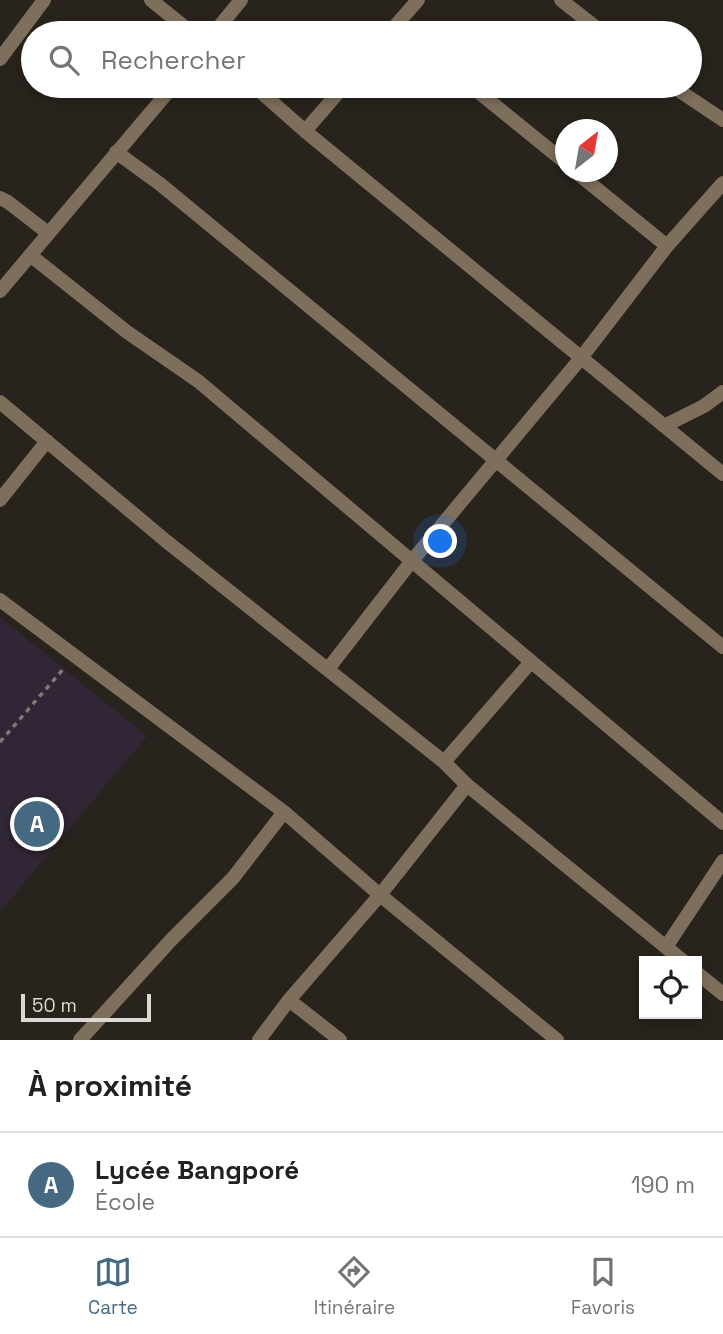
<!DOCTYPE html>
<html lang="fr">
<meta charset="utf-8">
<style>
:root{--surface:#fff;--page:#f2f2f2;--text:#202124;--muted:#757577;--line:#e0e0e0;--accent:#466982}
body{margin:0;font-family:"Space Grotesk",sans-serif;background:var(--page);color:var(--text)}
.controls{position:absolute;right:21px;bottom:21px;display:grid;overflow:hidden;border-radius:0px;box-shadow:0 4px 10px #0003}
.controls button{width:63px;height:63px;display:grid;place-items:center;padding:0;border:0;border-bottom:2px solid var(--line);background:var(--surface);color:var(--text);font:35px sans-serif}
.compass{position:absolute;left:555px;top:119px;width:63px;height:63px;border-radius:50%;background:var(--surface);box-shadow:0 4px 10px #0003;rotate:31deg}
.scale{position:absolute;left:21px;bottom:18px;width:130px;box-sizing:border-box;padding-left:7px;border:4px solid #dcd8d4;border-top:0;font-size:19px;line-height:24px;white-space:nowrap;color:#dcd8d4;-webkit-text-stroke:5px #28231c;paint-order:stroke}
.you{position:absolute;left:441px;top:542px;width:24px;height:24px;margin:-18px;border:5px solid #fff;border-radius:50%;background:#1a73e8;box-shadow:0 0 0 10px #1a73e833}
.badge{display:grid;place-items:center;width:46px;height:46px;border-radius:50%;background:var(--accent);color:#fff;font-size:23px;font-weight:700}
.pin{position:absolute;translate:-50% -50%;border:4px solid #fff;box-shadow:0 2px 7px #0006}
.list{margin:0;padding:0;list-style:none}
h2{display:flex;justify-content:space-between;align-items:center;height:91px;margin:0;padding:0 28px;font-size:30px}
h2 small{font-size:23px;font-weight:400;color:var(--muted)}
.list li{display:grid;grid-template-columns:46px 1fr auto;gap:21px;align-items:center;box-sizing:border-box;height:105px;padding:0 28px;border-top:2px solid var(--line)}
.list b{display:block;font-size:26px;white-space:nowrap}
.list p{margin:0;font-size:23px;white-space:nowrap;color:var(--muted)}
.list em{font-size:23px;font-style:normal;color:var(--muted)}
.icon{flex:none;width:38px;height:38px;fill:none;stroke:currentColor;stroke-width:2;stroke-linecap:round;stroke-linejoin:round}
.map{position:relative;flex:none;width:723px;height:1040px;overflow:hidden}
.search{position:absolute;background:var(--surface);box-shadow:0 4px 10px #0003;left:21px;right:21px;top:21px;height:77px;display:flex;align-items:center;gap:18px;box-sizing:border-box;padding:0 24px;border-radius:38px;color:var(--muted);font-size:26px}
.sheet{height:196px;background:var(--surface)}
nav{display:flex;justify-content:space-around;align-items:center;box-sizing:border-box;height:98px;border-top:2px solid var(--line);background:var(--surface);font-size:19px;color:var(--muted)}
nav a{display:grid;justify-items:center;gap:4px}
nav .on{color:var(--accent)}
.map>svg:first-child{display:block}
.education{fill:#312635}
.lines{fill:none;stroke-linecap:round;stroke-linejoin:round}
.path{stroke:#7e7973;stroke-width:3.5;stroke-dasharray:5 5;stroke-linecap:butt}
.street{stroke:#7e6e5c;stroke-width:14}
</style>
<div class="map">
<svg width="723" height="1040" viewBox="0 0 723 1040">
<rect width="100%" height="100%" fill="#28231c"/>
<path class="education" d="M0,617L147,736L0,912Z"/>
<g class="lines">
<path class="path" d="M0,742L65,667"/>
<path class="street" d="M151,0L192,33
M561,0L603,33
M214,33L241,0
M389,33L418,0
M0,59L44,0
M254,86L305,131L723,474
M471,86L566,163
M672,86L723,120
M305,131L344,86
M116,152L160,184L723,647
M576,172L667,246
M0,198L8,202L48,233
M30,255L127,332L198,381L723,823
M0,291L173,86
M0,402L166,541L444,762L467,785L683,961
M664,426L704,406L723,392
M0,500L47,441
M0,600L284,812L380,895L557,1040
M328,669L411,562L581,358L667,246L723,183
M444,762L530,663
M666,947L723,861
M697,973L723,994
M289,1000L340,1040
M80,1040L171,940L233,878L284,812
M259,1040L289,1000L380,895L467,785"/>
</g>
</svg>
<div class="controls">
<button><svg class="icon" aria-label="locate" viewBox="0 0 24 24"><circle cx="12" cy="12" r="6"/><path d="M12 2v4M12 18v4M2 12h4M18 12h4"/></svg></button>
</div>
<svg class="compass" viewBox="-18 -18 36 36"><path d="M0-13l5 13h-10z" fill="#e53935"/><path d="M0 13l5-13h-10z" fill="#757577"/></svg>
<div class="scale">50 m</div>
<div class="you"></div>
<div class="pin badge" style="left:37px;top:824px">A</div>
<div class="search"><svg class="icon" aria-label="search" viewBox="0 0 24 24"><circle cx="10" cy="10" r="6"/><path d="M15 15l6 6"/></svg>Rechercher</div>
</div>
<section class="sheet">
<h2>À proximité<small></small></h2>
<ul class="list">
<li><span class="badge">A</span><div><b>Lycée Bangporé</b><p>École</p></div><em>190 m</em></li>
</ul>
</section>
<nav>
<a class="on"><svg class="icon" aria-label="map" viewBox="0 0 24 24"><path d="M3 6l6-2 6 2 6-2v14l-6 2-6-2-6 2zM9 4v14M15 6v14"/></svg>Carte</a>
<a><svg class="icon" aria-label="directions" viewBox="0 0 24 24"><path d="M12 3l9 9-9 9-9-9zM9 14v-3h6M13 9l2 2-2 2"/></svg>Itinéraire</a>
<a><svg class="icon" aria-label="saved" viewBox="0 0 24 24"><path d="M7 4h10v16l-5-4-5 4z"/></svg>Favoris</a>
</nav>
